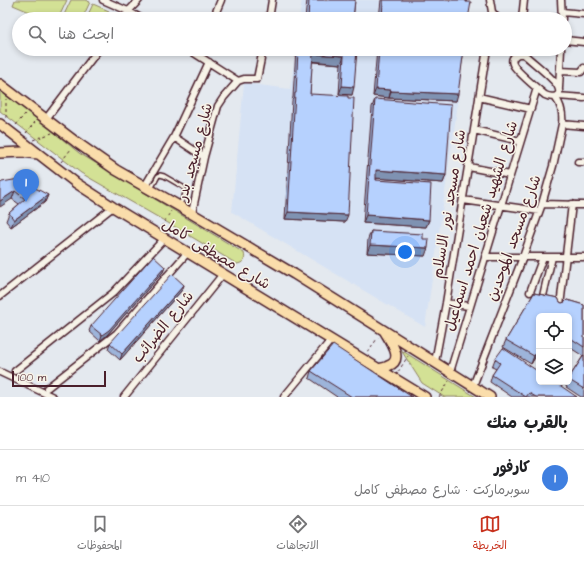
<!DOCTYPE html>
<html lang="ar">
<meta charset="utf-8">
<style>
:root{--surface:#fff;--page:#f2f2f2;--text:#202124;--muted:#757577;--line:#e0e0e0;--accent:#c8321e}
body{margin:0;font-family:"Architects Daughter","Playpen Sans Arabic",sans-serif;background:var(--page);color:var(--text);direction:rtl}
.controls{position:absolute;right:12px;bottom:12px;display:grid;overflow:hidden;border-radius:6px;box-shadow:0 2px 6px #0003}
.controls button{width:36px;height:36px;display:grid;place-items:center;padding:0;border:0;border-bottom:1px solid var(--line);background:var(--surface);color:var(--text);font:20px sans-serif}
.scale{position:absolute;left:12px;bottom:10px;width:94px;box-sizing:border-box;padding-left:4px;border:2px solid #4a1f2b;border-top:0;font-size:11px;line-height:14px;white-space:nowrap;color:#4a1f2b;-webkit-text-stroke:3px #f7f3e8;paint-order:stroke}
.you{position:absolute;left:405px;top:252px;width:14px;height:14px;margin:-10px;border:3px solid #fff;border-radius:50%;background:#1a73e8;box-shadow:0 0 0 6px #1a73e833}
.badge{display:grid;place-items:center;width:26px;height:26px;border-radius:50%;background:var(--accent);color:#fff;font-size:13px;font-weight:700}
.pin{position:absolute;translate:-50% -33px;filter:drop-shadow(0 1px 2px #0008)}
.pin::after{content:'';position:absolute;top:21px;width:14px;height:12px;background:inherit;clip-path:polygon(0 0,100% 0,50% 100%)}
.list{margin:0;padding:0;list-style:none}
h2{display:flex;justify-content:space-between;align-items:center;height:52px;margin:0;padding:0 16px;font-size:17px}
h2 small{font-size:13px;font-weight:400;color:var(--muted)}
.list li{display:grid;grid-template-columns:26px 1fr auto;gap:12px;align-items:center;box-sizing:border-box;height:56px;padding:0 16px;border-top:1px solid var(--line)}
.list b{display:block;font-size:15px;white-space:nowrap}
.list p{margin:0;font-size:13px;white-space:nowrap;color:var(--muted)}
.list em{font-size:13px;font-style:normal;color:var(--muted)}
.icon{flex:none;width:22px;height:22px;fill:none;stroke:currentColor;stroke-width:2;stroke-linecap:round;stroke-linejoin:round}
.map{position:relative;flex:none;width:584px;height:397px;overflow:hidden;direction:ltr}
.search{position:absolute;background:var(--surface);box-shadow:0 2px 6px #0003;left:12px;right:12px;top:12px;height:44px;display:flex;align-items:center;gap:10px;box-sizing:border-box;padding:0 14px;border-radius:22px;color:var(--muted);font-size:15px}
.sheet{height:108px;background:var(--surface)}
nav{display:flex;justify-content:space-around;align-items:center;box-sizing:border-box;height:56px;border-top:1px solid var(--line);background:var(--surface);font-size:11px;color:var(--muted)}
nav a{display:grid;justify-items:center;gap:2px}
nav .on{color:var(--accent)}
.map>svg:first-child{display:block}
.built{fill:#d6e2f4}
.green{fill:#d3e195;stroke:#8e8060}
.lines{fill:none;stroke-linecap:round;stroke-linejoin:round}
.service-casing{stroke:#4a1f2b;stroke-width:6}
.minor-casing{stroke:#4a1f2b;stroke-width:9}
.primary-casing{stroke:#4a1f2b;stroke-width:12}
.path{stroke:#4a1f2b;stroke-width:1;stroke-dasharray:3 3;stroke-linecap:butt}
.service{stroke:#f7f3e8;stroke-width:3}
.minor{stroke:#f7f3e8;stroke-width:6}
.primary{stroke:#faddab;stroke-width:9}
.wall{fill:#9db4da;stroke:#4a1f2b}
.shaded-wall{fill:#7f92b2;stroke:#4a1f2b}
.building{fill:#b6d1fe;stroke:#4a1f2b}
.labels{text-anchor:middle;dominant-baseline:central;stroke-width:3;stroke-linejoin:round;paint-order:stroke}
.street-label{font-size:15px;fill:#4a1f2b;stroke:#f7f3e8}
</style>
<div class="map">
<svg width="584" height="397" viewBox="0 0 584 397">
<rect width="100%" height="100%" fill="#e4e9ef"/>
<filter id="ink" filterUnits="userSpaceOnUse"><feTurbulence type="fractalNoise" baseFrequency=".025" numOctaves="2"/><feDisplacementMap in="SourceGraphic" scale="8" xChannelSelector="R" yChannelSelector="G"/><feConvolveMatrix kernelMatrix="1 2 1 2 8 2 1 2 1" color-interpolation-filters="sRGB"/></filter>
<g filter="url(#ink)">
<path class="built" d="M302,0H469L467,19H299Z
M296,49H464L458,103L425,327L232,212L244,83L290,89Z"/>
<path class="green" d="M15,0H67L58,19H46L13,5Z
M71,0H85L90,2L82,19H62Z
M93,4L109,11L106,19H86Z
M0,91L37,118L79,153L244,253C246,260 243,263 237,264L175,227L81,173L0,111Z
M401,350L476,397H444L422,383Z"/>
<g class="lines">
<defs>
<path id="service" d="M151,189L158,176L160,175L164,176L183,187C188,192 183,198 180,204"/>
<path id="minor" d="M103,0L128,11L142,19
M490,0L492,12L491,19
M561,0L562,19
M492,12L498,19
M562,12L584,14
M121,19L139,0
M213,19L221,0
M269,19L272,0
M522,19L524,0
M565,40L584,42
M188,49L238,81
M518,54H522L525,55C532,62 555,79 558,87C563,98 551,98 545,95C539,90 515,70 513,64C511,59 514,56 518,54Z
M560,71L581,72L584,68
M559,88L561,49
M557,96L584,98
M479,97L531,109
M46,119L99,49
M562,124L584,126
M474,130L520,141
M174,137L204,157
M578,162H584
M469,167L510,175
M145,186L174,137L209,62
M463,200L539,211
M542,204L584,205
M192,213L204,157L218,106L224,97L238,81L244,79H257L263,49
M485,257H584
M530,292L543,257
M0,296L113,207
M543,296L552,257
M446,303L469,306
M560,306L572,204
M435,362L446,303L487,49
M15,371L113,293L165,238
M0,372L53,397
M450,372L537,88
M473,386L523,257L542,204L553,166L562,124C563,114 562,106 555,97
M47,388L117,333L188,252
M124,397L223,274
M284,397L331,340"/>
<path id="primary" d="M0,84L76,142L116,170L179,206L294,274L490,397
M0,124L76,183L113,207L425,397
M0,153L22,152L38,154
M378,369C381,368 385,368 388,366C405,360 390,341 385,332"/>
</defs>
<use href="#service" class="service-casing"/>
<use href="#minor" class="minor-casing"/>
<use href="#primary" class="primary-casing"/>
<path class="path" d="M6,118V99
M16,125L25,114
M26,133L35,122
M33,140L52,133
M61,162L71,149
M161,227L171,211
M368,353L378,337
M398,372L408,356
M439,397L449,381"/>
<use href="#service" class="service"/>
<use href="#minor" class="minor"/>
<use href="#primary" class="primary"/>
</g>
<path class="wall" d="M307,0H355L353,19H305Z
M381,0H466L468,19H379Z
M296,49H357L352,95L339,94L341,64L312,62L310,94L345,222L285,219L292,101L293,97Z
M377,49H464L456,101L389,98L373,96Z
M375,99L446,175L443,183L376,178V180L429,220L426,227L363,223L372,107Z
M0,184L48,195L45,202L11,227L6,221L9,213L19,204L12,199Z
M371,231L423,239L425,256L367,253L368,239Z
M165,267L163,272L107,335L100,341L89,331L91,326Z
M184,285L182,290L120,360L108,349L110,343Z
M534,293L558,298L560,302L562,303L565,302L567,300L584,305V397H581L566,387L567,382H569V378L583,356L569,347V316H539V351L531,364L503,347L506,340Z
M495,359L577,397H512L490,382L492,375L496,369L492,367Z
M311,371L412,397H337L309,378Z"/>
<path class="shaded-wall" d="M313,54L344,56L341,64L310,61Z
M342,86L354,87L352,95L339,94Z
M376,89L391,90L389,98L373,96Z
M391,91L458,94L456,101L389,98Z
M376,170L446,175L443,183L374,178Z
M15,191L12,199L0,207V201Z
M48,195L45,202L11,227L14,220Z
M288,212L348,215L345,222L285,219Z
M366,215L429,220L426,227L363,223Z
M370,245L428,248L425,256L367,253Z
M165,267L163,272L107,335L100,341L102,335Z
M184,285L182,290L120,360L122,354Z
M539,348V351L531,364L534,356Z"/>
<path class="building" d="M309,0H355L353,19H308Z
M383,0H466V2H471L468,19H382Z
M298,49H357L354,87L342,86L344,56L313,54L310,94L348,96V98H354L348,215L288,212L295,93H296Z
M379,49H464L458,94L391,91V90L376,89Z
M375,99L451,105L446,175L376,170V180L431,184L429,220L366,215Z
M19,179L48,195L14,220L9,213L25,199L15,191L0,201V184L2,182Z
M371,231L423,234V239H429L428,248L370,245Z
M153,256L165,267L109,330L102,335L91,326Z
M172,274L184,285L122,354L110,343Z
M534,293L558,298L560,302L562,303L565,302L567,300L584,305V347L569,337V316H539V348L534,356L506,340Z
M333,345L412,397H352L311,371Z
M503,348L539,372V382H555L577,397H536L529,393L526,397L492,375L500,363L495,359Z
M584,355V389L569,380V378Z"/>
</g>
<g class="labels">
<g class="street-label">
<text transform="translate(195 152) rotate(-75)">شارع مسجد بدر</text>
<text transform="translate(449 204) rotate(-81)">شارع مسجد نور الاسلام</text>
<text transform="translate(481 226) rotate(-73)">شارع الشهيد شعبان احمد اسماعيل</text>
<text transform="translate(514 238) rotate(-70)">شارع مسجد الموحدين</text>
<text transform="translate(216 254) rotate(31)">شارع مصطفى كامل</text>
<text transform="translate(163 327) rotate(-51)">شارع الضرائب</text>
</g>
</g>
</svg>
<div class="controls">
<button><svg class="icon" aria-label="locate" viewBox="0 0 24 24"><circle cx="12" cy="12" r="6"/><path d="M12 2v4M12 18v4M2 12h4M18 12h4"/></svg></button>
<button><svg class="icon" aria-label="layers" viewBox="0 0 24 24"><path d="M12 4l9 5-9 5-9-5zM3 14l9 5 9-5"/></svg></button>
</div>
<div class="scale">100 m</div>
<div class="you"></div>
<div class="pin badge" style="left:26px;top:202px;background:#3f7fe0">1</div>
<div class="search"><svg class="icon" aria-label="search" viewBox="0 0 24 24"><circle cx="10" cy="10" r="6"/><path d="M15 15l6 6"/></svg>ابحث هنا</div>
</div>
<section class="sheet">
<h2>بالقرب منك<small></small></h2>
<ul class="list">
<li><span class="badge" style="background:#3f7fe0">1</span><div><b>كارفور</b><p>سوبرماركت · شارع مصطفى كامل</p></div><em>410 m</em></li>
</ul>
</section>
<nav>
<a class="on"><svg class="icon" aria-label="map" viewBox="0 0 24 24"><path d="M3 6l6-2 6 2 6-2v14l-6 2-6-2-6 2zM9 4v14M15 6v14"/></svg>الخريطة</a>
<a><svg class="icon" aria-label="directions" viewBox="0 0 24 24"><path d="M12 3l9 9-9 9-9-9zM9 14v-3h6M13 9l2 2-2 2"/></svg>الاتجاهات</a>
<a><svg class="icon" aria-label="saved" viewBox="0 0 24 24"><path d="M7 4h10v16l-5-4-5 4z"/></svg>المحفوظات</a>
</nav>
